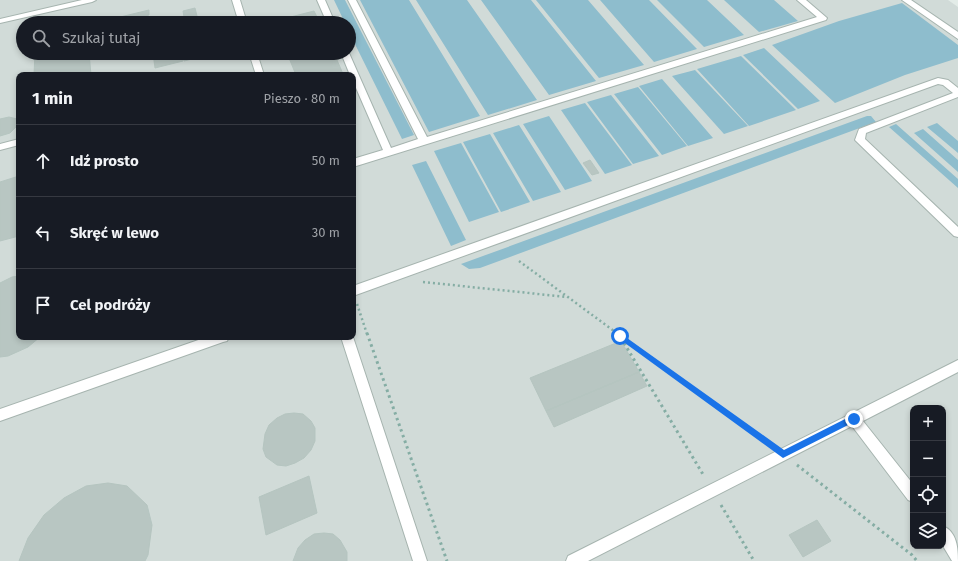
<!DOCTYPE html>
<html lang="pl">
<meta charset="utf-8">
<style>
:root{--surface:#171b24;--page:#242831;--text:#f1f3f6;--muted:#9ea1a6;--line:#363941}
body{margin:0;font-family:"Fira Sans",sans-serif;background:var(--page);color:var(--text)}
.controls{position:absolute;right:12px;bottom:12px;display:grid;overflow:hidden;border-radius:8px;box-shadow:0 2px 6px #0003}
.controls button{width:36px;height:36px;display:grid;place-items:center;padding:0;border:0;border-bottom:1px solid var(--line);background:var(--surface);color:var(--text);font:20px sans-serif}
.stop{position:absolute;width:12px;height:12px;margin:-9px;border:3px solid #1a73e8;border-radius:50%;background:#fff}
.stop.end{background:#1a73e8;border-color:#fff;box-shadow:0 1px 4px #0008}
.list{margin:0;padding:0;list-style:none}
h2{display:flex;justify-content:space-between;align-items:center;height:52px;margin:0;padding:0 16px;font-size:17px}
h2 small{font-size:13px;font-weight:400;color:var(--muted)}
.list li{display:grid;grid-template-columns:26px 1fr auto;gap:12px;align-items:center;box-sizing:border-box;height:72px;padding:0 16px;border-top:1px solid var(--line)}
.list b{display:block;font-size:15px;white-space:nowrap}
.list em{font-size:13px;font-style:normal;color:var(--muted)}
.icon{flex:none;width:22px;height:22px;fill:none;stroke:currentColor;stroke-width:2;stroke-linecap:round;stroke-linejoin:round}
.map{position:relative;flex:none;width:958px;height:561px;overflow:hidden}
.search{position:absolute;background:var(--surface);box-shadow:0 2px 6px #0003;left:16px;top:16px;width:340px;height:44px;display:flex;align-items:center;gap:10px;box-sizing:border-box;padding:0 14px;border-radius:22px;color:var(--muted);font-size:15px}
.panel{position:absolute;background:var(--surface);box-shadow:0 2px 6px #0003;left:16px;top:72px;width:340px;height:268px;border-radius:8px}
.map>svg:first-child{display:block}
.built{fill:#d1dbd8;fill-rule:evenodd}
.water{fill:#8ebdcd}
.building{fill:#b8c6c2;stroke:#b5c5c0}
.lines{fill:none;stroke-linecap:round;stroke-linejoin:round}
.lane-casing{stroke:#a6b4af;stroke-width:2}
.path-far1{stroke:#85ada4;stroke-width:2.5;stroke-dasharray:2 3;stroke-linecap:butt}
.path{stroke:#85ada4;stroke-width:3;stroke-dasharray:2.5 3.5;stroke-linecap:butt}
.lane{fill:#fff;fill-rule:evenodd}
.route{fill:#1a73e8}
</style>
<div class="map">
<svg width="958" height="561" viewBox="0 0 958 561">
<rect width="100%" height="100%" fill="#e3ece8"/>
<path class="built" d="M0,0H948L958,7V561H0ZM23,23H349V53H23ZM19,75H353V337H19ZM913,408H943V546H913Z"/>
<path class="water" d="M334,0H345L414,135L402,139L349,32V23H345Z
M360,0H409L480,116L429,132Z
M416,0H467L537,100L488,115Z
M481,0H531L596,81L549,95Z
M536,0H588L644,65L599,78Z
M600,0H649L697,49L654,62Z
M657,0H707L744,35L704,47Z
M724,0H774L798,21L759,32Z
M902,3L958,45V58L905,75L835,103L772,45L839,21Z
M764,48L820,101L798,109L743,55Z
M741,56L796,110L749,126L697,69Z
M695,70L748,126L724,134L672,76Z
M662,79L713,138L688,146L639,86Z
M638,87L687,146L662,155L614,94Z
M611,95L659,156L633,164L587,102Z
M585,103L632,165L605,174L561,110Z
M549,116L592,181L565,190L523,124Z
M867,116H871L876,122L480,268L469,269L461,264Z
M937,123L958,141V153L927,127Z
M896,124L958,179V188L889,127Z
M519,125L561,192L533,201L493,133Z
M923,129L958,160V172L914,133Z
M490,134L530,202L501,212L463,142Z
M461,143L499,212L469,222L434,151Z
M426,161L466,240L451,246L412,165Z"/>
<path class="building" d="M195,8L198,20L185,23L183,11Z
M149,10V15L116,23H108V20Z
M314,11L320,23H276L275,21Z
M35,53H89L91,75H34Z
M153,53H181L183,61L155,68Z
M183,53H212V54L184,61Z
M287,53H334L343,74L296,75Z
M9,117L17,119L18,122L17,126L10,133L0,136V119Z
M590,160L599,173L592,175L583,163Z
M19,176V236L0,241V182Z
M19,276V337H40L28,347L8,356L0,357V283L12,277Z
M621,341L639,372L546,411L530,378Z
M639,372L647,386L554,427L546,411Z
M294,413L303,414L311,421L315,428V441L311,450L304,458L295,463L286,466L277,465L266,457L263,449L265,434L269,425L277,418L285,414Z
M309,476L317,513L266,535L259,497Z
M108,483L127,486L147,505L152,525L148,555L145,561H19L28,538L44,515L64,498L86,486Z
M817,520L831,541L803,557L789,535Z
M324,533L333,534L340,540L347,552V561H293L298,548L305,540L314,534Z"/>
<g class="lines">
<defs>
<path id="lane" d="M82,0H96L92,2L0,23V19Z
M232,0H240L247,23H239Z
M317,0H325L335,23H327Z
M348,0H356L427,137L817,17L797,0H806L827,18L826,20L353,167V159L383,150L353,81V75H350L341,53H349L391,148L418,139Z
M902,0H911L958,32V39Z
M249,53H257L264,75H256Z
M938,78L948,80L958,88V97L866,133L865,139L958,227V237L954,236L855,140L859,129L953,93L943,85L938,84L353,296V286Z
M19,139V145L0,150V144Z
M207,337H229L227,341L223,342L0,421V409Z
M341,337H353L427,561H413Z
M958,360V372L863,421L913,484V502L908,500L852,426L588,561H566L568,556Z
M943,526C957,532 958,548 958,561H952L943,546Z"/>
</defs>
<use href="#lane" class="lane-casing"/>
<path class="path-far1" d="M519,261L618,334
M423,282L567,297
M357,304L367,334"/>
<path class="path" d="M367,333L447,561
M617,333L769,444
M621,338L704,476
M797,465L912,555L917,561
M721,505L754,561"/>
<use href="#lane" class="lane"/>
</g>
<path class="route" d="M620,333L784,450L851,416H856L857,419L856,421L783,458L618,338L617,336Z"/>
</svg>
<div class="controls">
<button>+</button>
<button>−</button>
<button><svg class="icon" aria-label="locate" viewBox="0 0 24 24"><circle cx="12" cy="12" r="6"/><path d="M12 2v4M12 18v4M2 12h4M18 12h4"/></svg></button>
<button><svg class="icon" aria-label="layers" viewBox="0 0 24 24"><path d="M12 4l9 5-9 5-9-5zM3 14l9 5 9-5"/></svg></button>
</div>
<div class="stop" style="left:620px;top:336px"></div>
<div class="stop end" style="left:854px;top:419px"></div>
<div class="search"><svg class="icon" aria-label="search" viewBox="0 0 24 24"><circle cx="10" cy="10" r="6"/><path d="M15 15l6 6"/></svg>Szukaj tutaj</div>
<section class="panel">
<h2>1 min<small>Pieszo · 80 m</small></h2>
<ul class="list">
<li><svg class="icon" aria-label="ahead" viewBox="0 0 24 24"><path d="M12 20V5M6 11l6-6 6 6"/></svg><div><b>Idź prosto</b></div><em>50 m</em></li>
<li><svg class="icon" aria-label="left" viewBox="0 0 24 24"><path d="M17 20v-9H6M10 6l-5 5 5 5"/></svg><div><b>Skręć w lewo</b></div><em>30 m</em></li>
<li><svg class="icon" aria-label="arrive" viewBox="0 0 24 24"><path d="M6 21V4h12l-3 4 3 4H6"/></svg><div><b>Cel podróży</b></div></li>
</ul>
</section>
</div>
